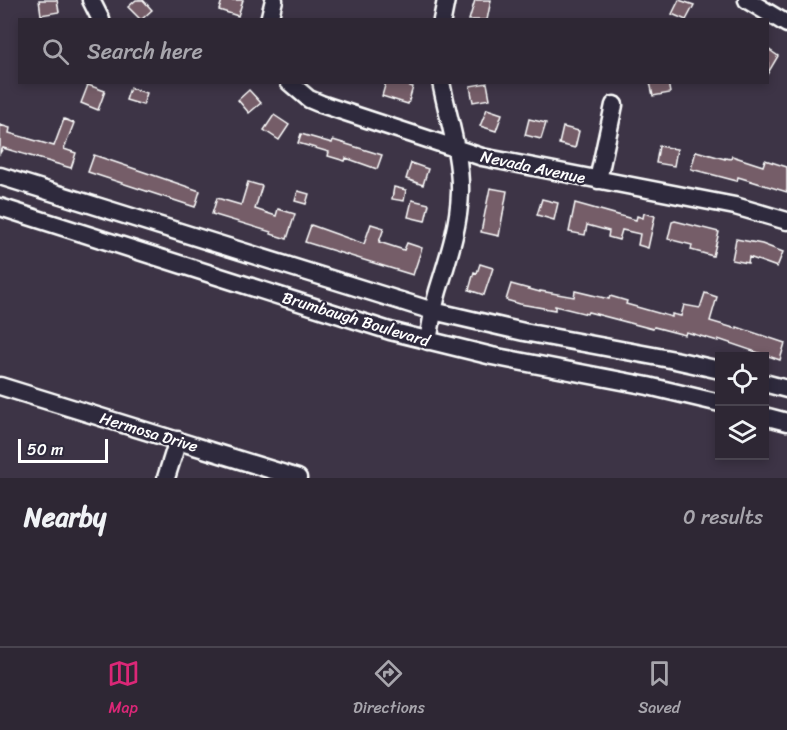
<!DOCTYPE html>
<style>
:root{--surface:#2e2734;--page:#3a3340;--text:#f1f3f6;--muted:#a7a5ac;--line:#49444f;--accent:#db2777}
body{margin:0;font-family:Sriracha,sans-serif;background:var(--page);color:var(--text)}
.controls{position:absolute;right:18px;bottom:18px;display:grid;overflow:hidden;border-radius:0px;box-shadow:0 3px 9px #0003}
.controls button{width:54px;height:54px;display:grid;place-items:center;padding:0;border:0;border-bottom:2px solid var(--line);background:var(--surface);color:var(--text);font:30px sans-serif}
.scale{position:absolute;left:18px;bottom:15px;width:90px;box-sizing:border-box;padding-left:6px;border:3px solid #fff;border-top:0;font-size:16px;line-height:21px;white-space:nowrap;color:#fff;-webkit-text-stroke:4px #2f2a3d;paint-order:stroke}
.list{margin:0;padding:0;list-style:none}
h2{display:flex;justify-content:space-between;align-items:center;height:78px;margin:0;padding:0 24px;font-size:26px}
h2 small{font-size:20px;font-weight:400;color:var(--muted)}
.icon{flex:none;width:33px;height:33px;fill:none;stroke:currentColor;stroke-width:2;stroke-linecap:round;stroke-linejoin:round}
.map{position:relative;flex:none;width:787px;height:478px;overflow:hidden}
.search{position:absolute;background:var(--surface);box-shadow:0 3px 9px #0003;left:18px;right:18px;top:18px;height:66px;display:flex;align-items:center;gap:15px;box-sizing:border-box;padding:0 21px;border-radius:0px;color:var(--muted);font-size:22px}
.sheet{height:168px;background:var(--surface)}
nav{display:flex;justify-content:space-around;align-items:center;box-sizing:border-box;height:84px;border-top:2px solid var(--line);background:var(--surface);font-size:16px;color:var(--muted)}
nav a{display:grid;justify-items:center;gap:3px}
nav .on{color:var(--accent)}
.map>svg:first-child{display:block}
.building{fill:#755d68;stroke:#fff;stroke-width:1.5}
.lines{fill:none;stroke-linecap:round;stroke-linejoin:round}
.minor-casing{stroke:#fff;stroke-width:21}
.minor{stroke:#2f2a3d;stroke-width:16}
.labels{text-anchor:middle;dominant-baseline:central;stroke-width:4.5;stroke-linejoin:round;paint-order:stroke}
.street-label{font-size:16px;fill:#fff;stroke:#2f2a3d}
</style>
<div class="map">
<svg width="787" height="478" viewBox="0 0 787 478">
<rect width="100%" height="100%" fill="#3d3446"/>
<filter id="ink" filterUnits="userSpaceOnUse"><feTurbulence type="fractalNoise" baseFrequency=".0167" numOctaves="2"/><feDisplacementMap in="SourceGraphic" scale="12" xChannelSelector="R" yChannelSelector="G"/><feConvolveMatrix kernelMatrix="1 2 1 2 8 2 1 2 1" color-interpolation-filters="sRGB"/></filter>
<g filter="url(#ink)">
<path class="building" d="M39,0H57L59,12L41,15Z
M136,0H143L152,10L141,20L128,7Z
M222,0H243L238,16L219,10Z
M475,0H491L487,20H469Z
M679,0L694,5L686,20L672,14Z
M768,49L778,56L768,73Z
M386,82H398L413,87L408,104L382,96Z
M650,82H668L670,93L653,96Z
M487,83L490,99L473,102L470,86Z
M88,85L105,91L98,110L81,103Z
M130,88L147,93L143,105L126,100Z
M249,90L261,103L249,113L238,100Z
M487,109L502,114L496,131L480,126Z
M274,115L289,125L279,140L264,130Z
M64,119L74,123L64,149L76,153L71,168L3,148L0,153V125L10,128L9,133L54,146Z
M529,119L546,123L541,139L525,135Z
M563,127L579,131L575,148L559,144Z
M301,134L332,143L333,140L382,155L377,169L346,158L345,161L328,156L329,152L298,143Z
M659,146L677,149L674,166L656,163Z
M696,151L725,159V158L731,159L732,156L763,166L765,160L787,167V192L738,177L737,181L691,169Z
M94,155L200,191L195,207L88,172Z
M411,163L428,169L423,185L406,179Z
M248,182L262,186L255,209L276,216L278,209L295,214L287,239L271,234V232L212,214L217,198L241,205Z
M394,187L406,190L404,201L392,199Z
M490,188L507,191L499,236L481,232Z
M298,191L309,194L306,204L295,201Z
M542,199L558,203L554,220L537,215Z
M412,200L429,204L425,221L408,217Z
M575,203L636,220L637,216L643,218L644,213L655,216L648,248L638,245L640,234L622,230L619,240L608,237L609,231L587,225L585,235L569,232Z
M675,221L719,232L713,256L691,250L692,245L668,239L672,222Z
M371,224L384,228L379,242L404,250L407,243L422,248L413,275L305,242L311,225L364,244Z
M736,239L762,244L783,252L777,267L749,257L748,263L732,260Z
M480,264L493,268L484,295L469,290L474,272L477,273Z
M511,284L540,292V291L574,297L575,291L609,299L610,296L627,301L626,304L672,317V314L681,316L684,305L700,308L705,293L717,297L710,321L737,329V327L785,343L780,360L718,339V341L686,332L685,335L654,327L653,329L588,312L587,314L555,306V310L520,304L506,300Z"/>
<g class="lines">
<defs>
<path id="minor" d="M91,0L101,20
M747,0L787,24
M269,20L274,0
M442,20L446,0
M289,82L309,99L321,104L482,157L735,206L787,221
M0,176L433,311L524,332L675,360L720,370
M598,180L614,105
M0,207L390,331L492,356L648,386L720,403
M428,341C431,325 433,308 438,291C448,258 459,227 460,192C461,156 448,118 441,82
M764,383L787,389
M0,386L298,478
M764,416L787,422
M166,478L178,440"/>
</defs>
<use href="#minor" class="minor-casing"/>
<use href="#minor" class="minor"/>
</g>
</g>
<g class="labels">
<g class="street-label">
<text transform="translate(533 167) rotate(12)">Nevada Avenue</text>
<text transform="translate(356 319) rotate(17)">Brumbaugh Boulevard</text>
<text transform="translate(149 432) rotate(17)">Hermosa Drive</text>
</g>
</g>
</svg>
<div class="controls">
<button><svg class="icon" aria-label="locate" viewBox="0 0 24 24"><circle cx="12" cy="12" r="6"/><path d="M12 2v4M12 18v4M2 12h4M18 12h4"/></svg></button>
<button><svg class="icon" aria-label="layers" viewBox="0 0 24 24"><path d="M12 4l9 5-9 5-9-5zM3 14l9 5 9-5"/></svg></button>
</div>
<div class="scale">50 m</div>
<div class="search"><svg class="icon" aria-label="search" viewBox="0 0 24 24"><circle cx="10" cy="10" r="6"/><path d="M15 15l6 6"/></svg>Search here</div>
</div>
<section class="sheet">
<h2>Nearby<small>0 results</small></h2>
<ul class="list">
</ul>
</section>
<nav>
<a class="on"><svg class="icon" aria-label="map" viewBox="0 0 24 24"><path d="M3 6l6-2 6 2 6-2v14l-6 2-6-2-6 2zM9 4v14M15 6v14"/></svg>Map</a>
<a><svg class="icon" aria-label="directions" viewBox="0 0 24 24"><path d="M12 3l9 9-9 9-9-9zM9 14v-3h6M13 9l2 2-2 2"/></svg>Directions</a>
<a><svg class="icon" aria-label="saved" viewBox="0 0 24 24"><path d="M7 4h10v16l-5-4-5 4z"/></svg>Saved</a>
</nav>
